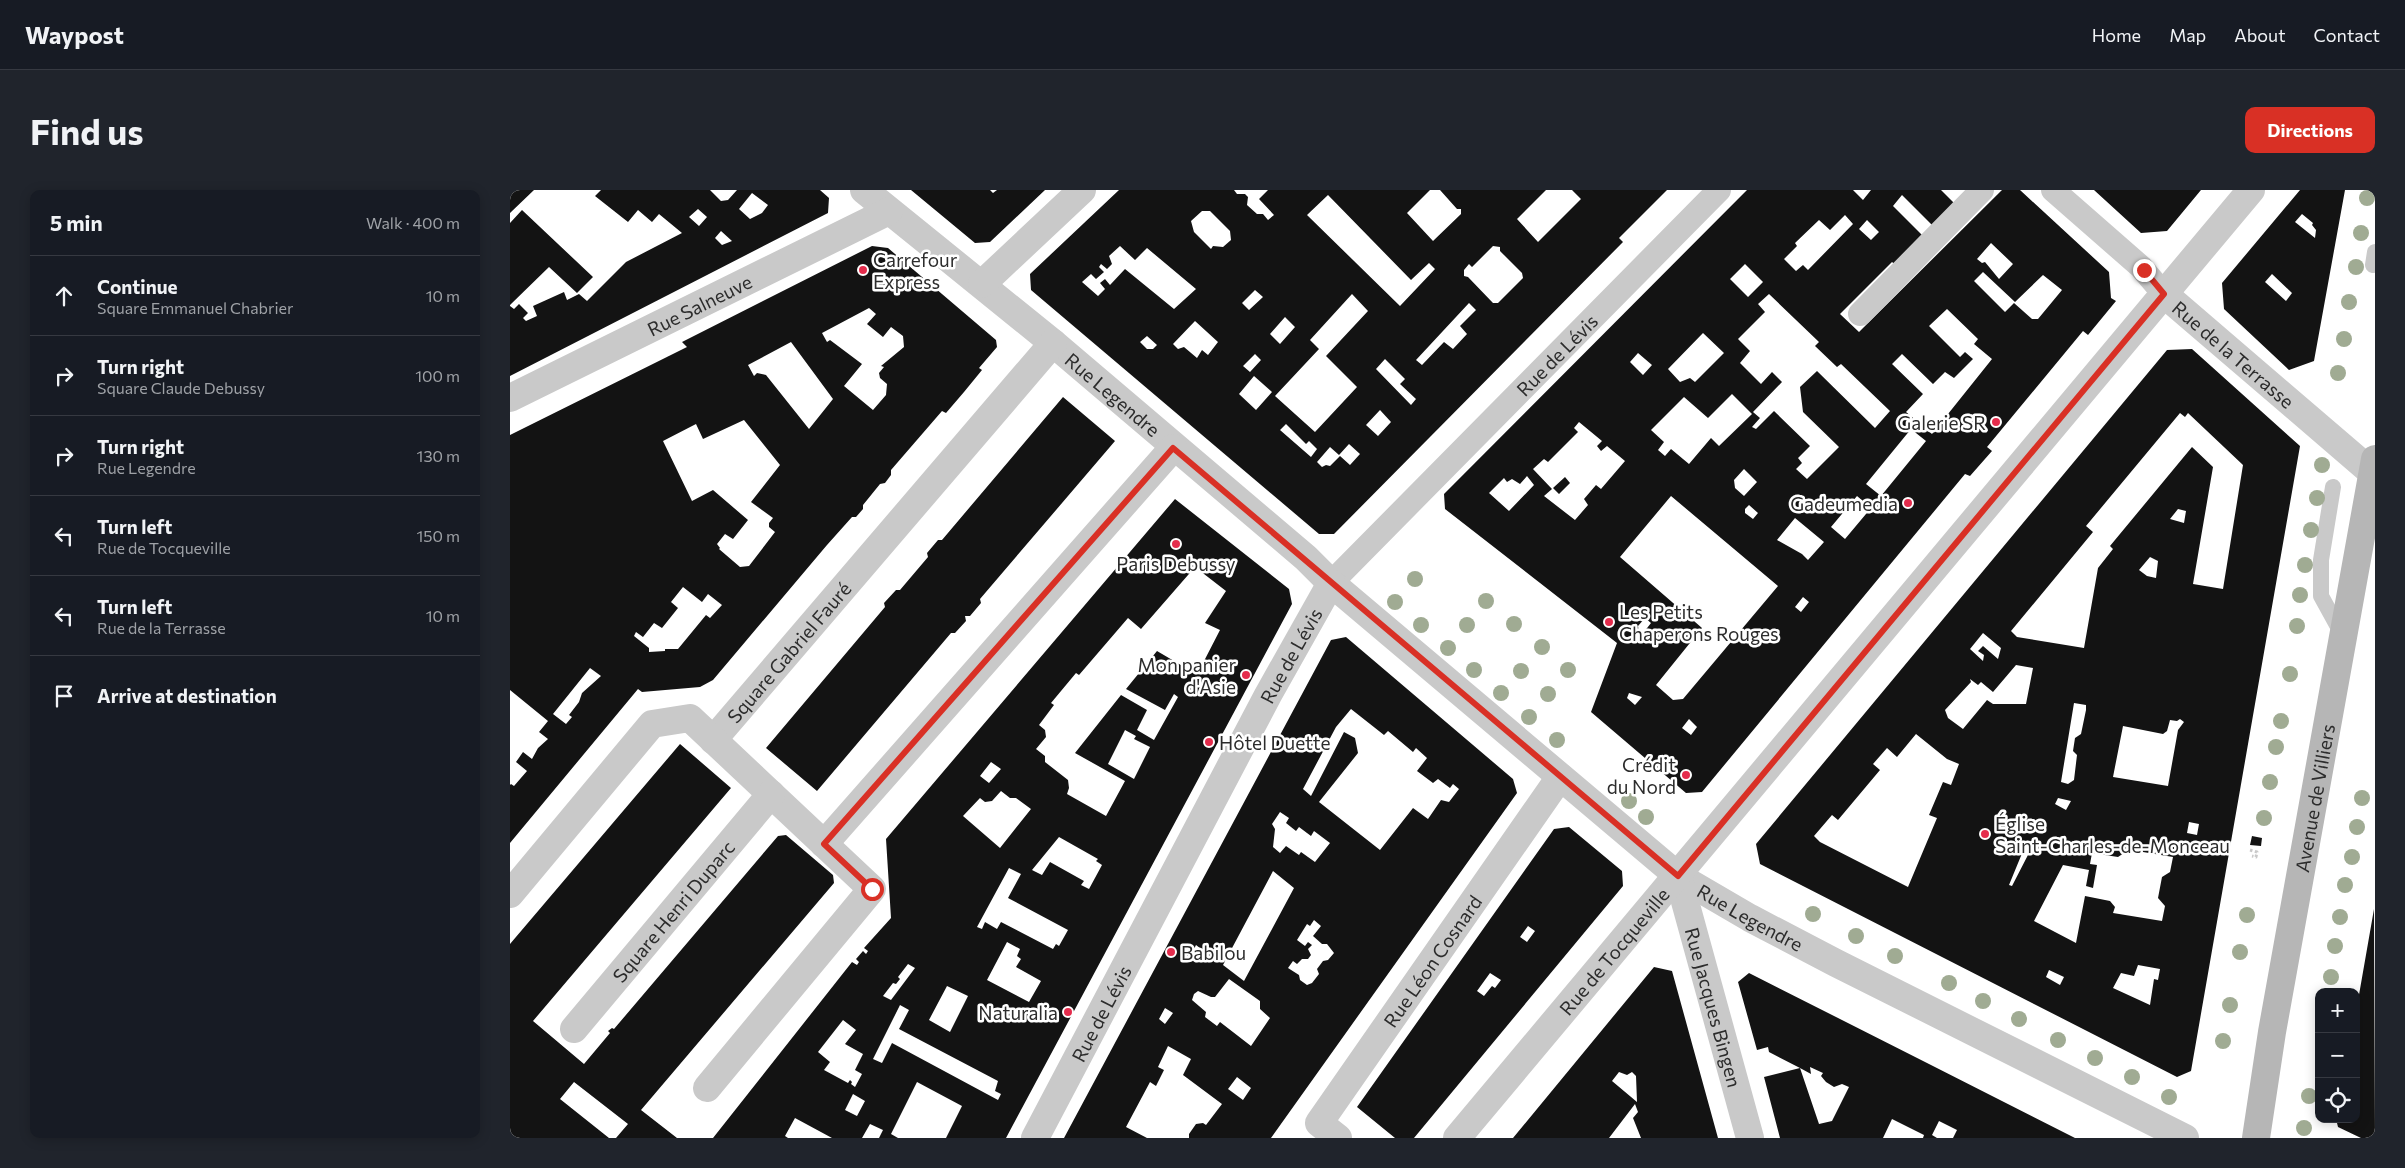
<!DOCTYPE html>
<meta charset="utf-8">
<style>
:root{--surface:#171b24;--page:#20242c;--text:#f1f3f6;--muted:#9ea1a6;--line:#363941;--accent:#d93025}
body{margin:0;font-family:Commissioner,sans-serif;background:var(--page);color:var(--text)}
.controls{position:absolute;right:15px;bottom:15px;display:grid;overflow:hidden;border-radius:10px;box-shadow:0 2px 12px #0003}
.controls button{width:45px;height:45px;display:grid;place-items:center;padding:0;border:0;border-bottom:1px solid var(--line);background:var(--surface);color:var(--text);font:25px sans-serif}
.stop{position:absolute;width:15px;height:15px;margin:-11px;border:4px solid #d93025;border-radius:50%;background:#fff}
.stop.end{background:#d93025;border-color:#fff;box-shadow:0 1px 5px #0008}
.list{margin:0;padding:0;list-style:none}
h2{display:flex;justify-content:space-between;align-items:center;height:65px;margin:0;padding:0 20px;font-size:21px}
h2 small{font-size:16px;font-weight:400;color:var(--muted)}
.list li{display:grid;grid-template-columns:32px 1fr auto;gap:15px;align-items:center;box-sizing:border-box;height:80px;padding:0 20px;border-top:1px solid var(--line)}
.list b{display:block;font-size:19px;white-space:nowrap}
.list p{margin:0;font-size:16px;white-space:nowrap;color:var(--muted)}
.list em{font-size:16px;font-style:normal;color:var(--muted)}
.icon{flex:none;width:28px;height:28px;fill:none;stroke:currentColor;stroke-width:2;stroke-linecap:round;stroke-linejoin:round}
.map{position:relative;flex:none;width:1865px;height:948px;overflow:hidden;border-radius:10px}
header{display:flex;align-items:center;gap:30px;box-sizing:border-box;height:70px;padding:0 25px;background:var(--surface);border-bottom:1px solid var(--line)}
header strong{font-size:24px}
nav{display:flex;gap:28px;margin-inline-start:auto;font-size:18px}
.intro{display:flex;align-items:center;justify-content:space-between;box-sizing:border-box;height:120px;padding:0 30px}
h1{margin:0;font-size:35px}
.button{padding:12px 22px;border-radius:10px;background:var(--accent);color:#fff;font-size:18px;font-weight:700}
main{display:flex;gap:30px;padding:0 30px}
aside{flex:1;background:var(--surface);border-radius:10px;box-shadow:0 2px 12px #0003}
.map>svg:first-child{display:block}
.building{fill:#131313;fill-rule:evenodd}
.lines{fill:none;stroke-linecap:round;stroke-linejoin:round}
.path{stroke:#c9c9c9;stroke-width:3;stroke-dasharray:2.5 2.5;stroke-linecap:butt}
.service{stroke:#c9c9c9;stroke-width:16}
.pedestrian{stroke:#c9c9c9;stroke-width:24}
.minor{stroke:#c9c9c9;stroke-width:28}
.secondary{stroke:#b6b6b6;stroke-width:28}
.tree{fill:#a0ab93}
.route{stroke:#d93025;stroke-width:6}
.poi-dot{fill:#e42c4c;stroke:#fff;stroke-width:2}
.labels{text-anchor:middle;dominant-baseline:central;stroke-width:5;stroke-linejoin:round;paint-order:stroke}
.poi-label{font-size:19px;fill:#2c2c2c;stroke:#fff;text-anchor:start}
.street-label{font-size:19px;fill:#2c2c2c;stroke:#fff}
</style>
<header>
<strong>Waypost</strong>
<nav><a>Home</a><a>Map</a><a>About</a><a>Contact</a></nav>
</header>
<div class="intro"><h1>Find us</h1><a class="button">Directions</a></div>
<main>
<aside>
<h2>5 min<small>Walk · 400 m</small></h2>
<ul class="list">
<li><svg class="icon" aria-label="ahead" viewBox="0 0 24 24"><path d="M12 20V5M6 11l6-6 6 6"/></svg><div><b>Continue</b><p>Square Emmanuel Chabrier</p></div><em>10 m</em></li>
<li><svg class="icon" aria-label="right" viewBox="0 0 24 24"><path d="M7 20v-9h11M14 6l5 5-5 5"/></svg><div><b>Turn right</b><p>Square Claude Debussy</p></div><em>100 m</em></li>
<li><svg class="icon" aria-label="right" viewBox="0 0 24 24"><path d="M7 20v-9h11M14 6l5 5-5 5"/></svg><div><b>Turn right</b><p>Rue Legendre</p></div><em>130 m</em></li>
<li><svg class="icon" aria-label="left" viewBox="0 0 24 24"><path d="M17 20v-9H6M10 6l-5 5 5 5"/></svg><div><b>Turn left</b><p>Rue de Tocqueville</p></div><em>150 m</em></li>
<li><svg class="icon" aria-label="left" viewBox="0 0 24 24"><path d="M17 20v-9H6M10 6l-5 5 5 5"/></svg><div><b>Turn left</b><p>Rue de la Terrasse</p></div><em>10 m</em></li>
<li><svg class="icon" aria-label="arrive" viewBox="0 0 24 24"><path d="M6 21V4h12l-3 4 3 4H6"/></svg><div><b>Arrive at destination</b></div></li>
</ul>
</aside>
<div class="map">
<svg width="1865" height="948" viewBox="0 0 1865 948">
<rect width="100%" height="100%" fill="#fff"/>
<path class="building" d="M0,0H24L0,23Z
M91,0H200L211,11L218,10L227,0H310L319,8L318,23L0,186V116L4,119L9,114L18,123L13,128L16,131L27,126L23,116L54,102L57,110L69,104L77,111L116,72L172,43L149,24L142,32L128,20L118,32L85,6ZM242,3L258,15L252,23L240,29L229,19ZM188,19L197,27L189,36L179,27ZM211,41L222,51L212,55L205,48Z
M401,0H480L483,3L487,0H535L480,52L465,53Z
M609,0H724L727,4H735L738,7L737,15L747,24H753L758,30L764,25L749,9L758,0H920L897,23L923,51L951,24V19H947L930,0H1036L1007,29L1028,52L1071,9L1062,0H1157L1109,48L1113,52L824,344H809L521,100L520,84ZM818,5L901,90L919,73L925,79L890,116L797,25ZM692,21H700L720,41L721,50L713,57L703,56L701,59L684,42L681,31ZM610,56L625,70L637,58L686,99L664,119L615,79L600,95L595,89L590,93L595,99L588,106L572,92L581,84L586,89L594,82L589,77L591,74L597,79L602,74L599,66ZM983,56L990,57V61L1012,83L1013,88L988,113H983L958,87L954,86V80L959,74L962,77ZM745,100L753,107L739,120L732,113ZM842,104L858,121L816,166L847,197L805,242L765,206L809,159L800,150ZM959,113L966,120L950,136L957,144L943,159L934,152L912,175L906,170ZM775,127L785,137L770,154L760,144ZM685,131L708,152L698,165L692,160L687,168L674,157L668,159L663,154ZM637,146L647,155L643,159H637L630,152ZM745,164L751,170L740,182L733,176ZM875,169L895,189L890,194L906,209L901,215L866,179ZM744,186L762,202L746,220L729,204ZM870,220L881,232L868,246L856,235ZM776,234L796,254L799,251L807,259L801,267L770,240ZM839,254L850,264L840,275L830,266L820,276L816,275L812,277L807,272L820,257L829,265Z
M1237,0H1343L1353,10L1361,0H1431L1447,16L1425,38L1392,5L1383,16L1415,48L1387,76L1382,72L1330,124L1349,142L1492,0H1510L1599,82L1601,108L1606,111L1578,145L1573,141L1477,257L1482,261L1460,286L1455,284L1192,602L1176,603L1081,522L1107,453L935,319L934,304ZM1335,25L1343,34L1298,80L1293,75L1286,81L1274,69L1287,56L1285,53L1309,30L1320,40ZM1357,30L1369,42L1361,50L1349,39ZM1481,53L1503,74L1489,89L1475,72L1472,73L1467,69ZM1235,74L1253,92L1238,107L1220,89ZM1473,82L1505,112L1533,85L1552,100L1528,129H1522L1504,113L1495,122L1464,91ZM1259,104L1309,152L1305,156L1327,177L1331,174L1380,221L1365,238L1307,181L1290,197L1293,222L1329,257L1297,289L1286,279L1292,273L1288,268L1300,256L1264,221L1246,239L1242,237L1250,228L1243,222L1272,192L1262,182L1251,194L1230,173L1240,161L1228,149L1255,122L1248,114ZM1437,119L1468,149L1464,154L1482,169L1422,244L1396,222L1413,204L1382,174L1392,164L1423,194L1435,182L1444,188L1463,169L1455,162L1450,167L1419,136ZM1193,143L1214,163L1185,192L1180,188L1170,192L1158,179ZM1128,163L1142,175L1133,185L1120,172ZM1222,204L1242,224L1209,256L1201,248L1179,274L1161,259L1155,266L1148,260L1154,252L1141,240L1174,207L1198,228ZM1069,232L1092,251L1087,256L1091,261L1097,256L1115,271L1091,299L1086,295L1074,309L1078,315L1065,330L1034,306L1042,299L1023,279L1034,269L1038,272L1068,242L1064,238ZM1401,239L1416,251L1371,306L1356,294ZM1234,279L1247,292L1234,306L1225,298L1224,290ZM1017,286L1024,295L999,321L979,303L994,288L997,292L1002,289L1010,294ZM1161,306L1268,396L1173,509L1163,510L1146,495L1192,438L1110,367ZM1347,306L1361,318L1335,349L1321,337ZM1239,315L1248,323L1243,329L1235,323V319ZM1285,328L1314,352L1298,370L1292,364L1267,350ZM1293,407L1299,412L1291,422L1285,417ZM1135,428L1141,433L1134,442L1129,443L1128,436ZM1119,503L1132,507L1125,515L1117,508ZM1179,529L1187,537L1181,545L1172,538Z
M1584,0H1691L1657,41L1631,43Z
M1790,0H1835L1804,171L1779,180L1714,119L1712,93ZM1792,24L1803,33L1802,35L1806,40L1805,48L1785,32ZM1762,84L1782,103L1776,111L1755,92Z
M12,20L83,87L67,103L39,77L0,115V33Z
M362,56L378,58L486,150L487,157L469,178L472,180L454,202L436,223L432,221L381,280V285L375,293L370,294L353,315V319L346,327H342L317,355L203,490L190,497L132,502L128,499L0,653V595L1,594L4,596L17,581L6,572L13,562L22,569L28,558L38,549L29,542L38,531L0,500V245L177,157L172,152ZM359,118L366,124L357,134L373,147L381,137L393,146L394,157L371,176L374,177L369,183L370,188L377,194L376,205L363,220L334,196L352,174L320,150L317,152L312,143ZM281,152L323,209L299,239L256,185L247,183L244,186L238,175ZM234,230L270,275L241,312L263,328L259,333V337L265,342L239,376L230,377L209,359L210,358L207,354L215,344L223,349L238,330L203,300L182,311L153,251L186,234L193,249ZM173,397L192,412L198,404L212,415L200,428L196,425L168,459H155V461L139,462V458L124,446L126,442L133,447L144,433L152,438L168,418L161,412ZM80,478L91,486L72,503L69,512L59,525L62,527L56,534L43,524Z
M1682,159L1790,256L1681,881L1667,887L1250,674L1246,654L1657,160ZM1670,223L1675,227L1678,223L1733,275L1713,399L1683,394L1703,277L1682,257L1600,356L1603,359L1588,378L1574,458L1507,447L1501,441L1583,342L1576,336ZM1668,319L1676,321L1674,333L1660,329ZM1640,367L1648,371L1646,388L1637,386L1629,380ZM1473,443L1491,458L1488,469L1473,456L1468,461L1474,465L1473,471L1460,459ZM1506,475L1523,478L1516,514H1483L1477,510L1453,539L1438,528L1435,520L1461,492L1460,489L1468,495L1471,492L1483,502ZM1564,513L1576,515V520L1571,544L1565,548L1563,561L1567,565L1564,590L1558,594L1551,592ZM1670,529L1674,532L1668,540L1658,596L1603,587L1613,536L1653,544L1657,541L1660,530L1667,531ZM1406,544L1437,569L1449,574L1441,595L1433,592L1419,625L1427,628L1398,697L1310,652L1304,646L1322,625L1328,630L1370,580L1363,574L1377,558L1387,567ZM1548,608L1561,611L1556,620L1545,614ZM1679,632L1689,634L1687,645L1677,643ZM1615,659L1663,667L1660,682L1652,687L1648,708L1655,716L1652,731L1603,723L1605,717L1600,711L1575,706L1566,753L1524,731L1553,675L1579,680L1576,696L1583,698L1587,675L1580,674L1582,663L1608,667L1614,663ZM1513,661L1519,663L1502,696L1499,695ZM1628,775L1650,779L1648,790L1644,789L1640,815L1603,798L1611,783L1624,786ZM1539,780L1554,787L1550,795L1536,787Z
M553,207L605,251L470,409L471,413L460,426H455L456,431L445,443H441L307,601L256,558L375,417L374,413L386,400H390L418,367L417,363L428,350H432Z
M1055,287L1060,293L1049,304L1043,298Z
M665,309L779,399L782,414L496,948H436L452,916L407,892L381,944L388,948H369L373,940L360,934L352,948H322L285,928L275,946L278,948H203L342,772L347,775L349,772L346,769L353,761L356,764L358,761L354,758L381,728L376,649ZM685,377L716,401L695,433L710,440L693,473L698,476L694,484L683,478L681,481L647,461L616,499L655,520L664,504L668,507L644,550L627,540L637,520L611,505L565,563L615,591L596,626L557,604L559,598L558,590L535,572V566L526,559L536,547L535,540L529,535L544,515L541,513L566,483L569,485L618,428L631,439ZM615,540L626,546L624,549L640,557L624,589L598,574ZM481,572L491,579L479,593L470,586ZM491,601L500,608H506L521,619L490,658L453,626L470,608L475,612L482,611ZM549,647L588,669L586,671L592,675L579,699L571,695L574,691L540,672L532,685L522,680ZM499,678L511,684L498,708L558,740L549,756L546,754L543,759L491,732L487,739L475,732L472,739L467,737ZM497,752L510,759L507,766L511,769L506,777L531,791L519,812L477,790ZM398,774L405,778L381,810L373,806L383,793L386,794L390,789L388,787ZM437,796L458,806L440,842L419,830ZM390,815L399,820L389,839L488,891L485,901L491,904L488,910L382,853L372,873L363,869ZM333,830L346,840L335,854L353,864L345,880L352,884L345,897L341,894L342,892L340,890L338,893L314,880L320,872L308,862ZM343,904L355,911L347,926L335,920Z
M836,447L1003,589L1007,603L761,948H679V944L686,934L693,933L696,935L712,914L673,885L681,869L658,856L648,877L654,880L646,896L640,892L616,937L637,948H554L821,450ZM841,519L874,545L878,541L903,562L906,558L917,568L907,581L923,593L928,589L940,598L943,594L949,599L939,612L931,610L918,629L903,618L870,660L809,612L848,563L845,548L834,542L801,606L793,599L826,537ZM770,622L779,628L776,633L786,641L789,637L801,646L804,641L820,653L805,672L791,662L789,665L776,656L770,663L763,657L765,639L762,634ZM763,681L784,698L734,791L713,775ZM804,730L811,736L803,746L812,754H817L824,763L818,770L813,771L807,779L809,784L802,793L797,795L790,790L789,785L778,778L783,771L787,774L792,769H798L801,765L798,759L802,755L798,752L795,756L787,750L797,734L800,736ZM686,755L695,762L691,769L682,763ZM719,789L750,811V819L760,828L741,856L710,832L707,836L695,827L696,822L682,810L684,804L688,801L701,807H705ZM655,818L663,823L655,834L649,829ZM727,887L741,898L733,910L718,899Z
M170,554L221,598L23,831L74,874L100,843L98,841L102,838L104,839L268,646L276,645L323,685L324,693L131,920L167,948H106L118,934L64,892L50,909L99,948H0V754Z
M1059,637L1112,681L1113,696L904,948H885L847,917L1044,639ZM1018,736L1025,741L1017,752L1010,747ZM980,783L991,790L985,798L982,796L974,806L967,801Z
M1742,646L1752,648L1751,656L1740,655Z
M1864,719L1865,948H1851L1828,937L1827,933V929H1846V822Z
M1144,777L1162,781L1208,948H1131L1123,928L1128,922L1125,914L1099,948H1003ZM1109,882L1117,885L1122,882L1126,886L1127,912L1102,891Z
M1239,783L1419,874L1565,948H1443L1447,940L1429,931L1422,945L1427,948H1413L1414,945L1382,929L1373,948H1270L1254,887L1290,878L1259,862L1258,857L1247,860L1228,792ZM1300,877L1313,883L1311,886L1316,892L1324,897L1332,894L1339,897L1322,931L1309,934L1290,878L1301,884Z"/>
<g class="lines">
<path class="path" d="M1740,660L1747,662L1746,667L1742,666"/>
<path class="service" d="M1863,75L1865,62
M1823,297L1811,370V406L1833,446"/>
<g class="pedestrian">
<path d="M1543,0L1631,77L1654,104"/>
<path d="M1350,124L1472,0"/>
<path id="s1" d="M821,393L1209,0"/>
</g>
<g class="minor">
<path id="s2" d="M354,0L543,153L796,368L821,393L1168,686L1240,728L1326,773L1675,948"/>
<path d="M472,94L572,0"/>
<path id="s3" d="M1654,104L1865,285"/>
<path id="s4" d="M0,208L379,21"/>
<path id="s5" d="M203,550L543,153"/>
<path d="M314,654L663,258"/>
<path id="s6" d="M1168,686L1240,948"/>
<path d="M0,704L142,534L180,528L362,699L197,898"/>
<path id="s7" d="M64,839L261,604"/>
<path id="s8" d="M525,948L758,505L821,393"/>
<path id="s9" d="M828,948L809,933L1050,587"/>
<path id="s10" d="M947,948L1741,0"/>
</g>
<path class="secondary" id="s11" d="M1746,948L1762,842L1865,269"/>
</g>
<g class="tree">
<circle cx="1857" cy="8" r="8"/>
<circle cx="1851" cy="43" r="8"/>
<circle cx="1846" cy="77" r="8"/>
<circle cx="1839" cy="112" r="8"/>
<circle cx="1834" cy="149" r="8"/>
<circle cx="1828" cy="183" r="8"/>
<circle cx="1812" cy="275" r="8"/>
<circle cx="1807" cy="308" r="8"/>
<circle cx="1801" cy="340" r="8"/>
<circle cx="1795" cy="375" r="8"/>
<circle cx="905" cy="389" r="8"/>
<circle cx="1790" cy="405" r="8"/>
<circle cx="976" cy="411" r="8"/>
<circle cx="885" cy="412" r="8"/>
<circle cx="1004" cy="434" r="8"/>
<circle cx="911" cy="435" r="8"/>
<circle cx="957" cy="435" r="8"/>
<circle cx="1787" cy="436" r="8"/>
<circle cx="1032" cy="457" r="8"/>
<circle cx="938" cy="458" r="8"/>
<circle cx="964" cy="480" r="8"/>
<circle cx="1058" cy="480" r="8"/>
<circle cx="1011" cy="481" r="8"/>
<circle cx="1780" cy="484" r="8"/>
<circle cx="991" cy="503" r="8"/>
<circle cx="1038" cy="504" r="8"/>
<circle cx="1019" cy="527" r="8"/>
<circle cx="1771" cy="531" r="8"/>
<circle cx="1047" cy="550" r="8"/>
<circle cx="1766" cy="557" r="8"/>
<circle cx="1760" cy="592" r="8"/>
<circle cx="1852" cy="608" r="8"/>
<circle cx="1119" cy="611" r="8"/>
<circle cx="1136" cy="627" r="8"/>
<circle cx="1754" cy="628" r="8"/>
<circle cx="1847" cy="637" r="8"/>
<circle cx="1842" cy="667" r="8"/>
<circle cx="1835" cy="695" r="8"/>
<circle cx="1303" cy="724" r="8"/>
<circle cx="1737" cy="725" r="8"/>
<circle cx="1830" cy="727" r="8"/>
<circle cx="1346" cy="746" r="8"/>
<circle cx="1825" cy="756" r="8"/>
<circle cx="1730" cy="762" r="8"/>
<circle cx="1385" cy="766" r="8"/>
<circle cx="1821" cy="787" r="8"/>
<circle cx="1439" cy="793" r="8"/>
<circle cx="1473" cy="811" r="8"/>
<circle cx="1720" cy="815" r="8"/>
<circle cx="1509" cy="829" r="8"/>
<circle cx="1548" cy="850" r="8"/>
<circle cx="1713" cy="851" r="8"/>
<circle cx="1585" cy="868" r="8"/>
<circle cx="1622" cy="887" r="8"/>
<circle cx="1799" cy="906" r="8"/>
<circle cx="1659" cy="907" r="8"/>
<circle cx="1794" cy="938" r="8"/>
</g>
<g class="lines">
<path class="route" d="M362,699L314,654L663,258L1168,686L1654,104L1634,80"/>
</g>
<g class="poi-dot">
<circle cx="353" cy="80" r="5"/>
<circle cx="1486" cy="232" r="5"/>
<circle cx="1398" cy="313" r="5"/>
<circle cx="666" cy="354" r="5"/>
<circle cx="1099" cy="432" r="5"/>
<circle cx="736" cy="485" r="5"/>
<circle cx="699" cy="552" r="5"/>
<circle cx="1176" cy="585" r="5"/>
<circle cx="1475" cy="644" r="5"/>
<circle cx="661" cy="762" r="5"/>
<circle cx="558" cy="822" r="5"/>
</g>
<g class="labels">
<g class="poi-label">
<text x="363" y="69">Carrefour<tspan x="363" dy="22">Express</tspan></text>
<text x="1476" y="232" text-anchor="end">Galerie SR</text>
<text x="1388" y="313" text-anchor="end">Gadeumedia</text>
<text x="666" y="373" text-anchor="middle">Paris Debussy</text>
<text x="1109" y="421">Les Petits<tspan x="1109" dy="22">Chaperons Rouges</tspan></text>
<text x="726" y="474" text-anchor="end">Mon panier<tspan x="726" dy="22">d'Asie</tspan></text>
<text x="709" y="552">Hôtel Duette</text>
<text x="1166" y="574" text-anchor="end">Crédit<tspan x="1166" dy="22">du Nord</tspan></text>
<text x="1485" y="633">Église<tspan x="1485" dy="22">Saint-Charles-de-Monceau</tspan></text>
<text x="671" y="762">Babilou</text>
<text x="548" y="822" text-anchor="end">Naturalia</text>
</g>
<g class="street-label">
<text stroke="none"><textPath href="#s4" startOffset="211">Rue Salneuve</textPath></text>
<text stroke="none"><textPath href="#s1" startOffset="321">Rue de Lévis</textPath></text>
<text stroke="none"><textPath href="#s3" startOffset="92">Rue de la Terrasse</textPath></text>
<text stroke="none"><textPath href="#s2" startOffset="322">Rue Legendre</textPath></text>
<text stroke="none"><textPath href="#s5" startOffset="116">Square Gabriel Fauré</textPath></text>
<text stroke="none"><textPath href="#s8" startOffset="546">Rue de Lévis</textPath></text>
<text stroke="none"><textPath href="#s11" startOffset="345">Avenue de Villiers</textPath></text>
<text stroke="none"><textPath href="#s7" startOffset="154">Square Henri Duparc</textPath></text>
<text stroke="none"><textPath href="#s2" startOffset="1148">Rue Legendre</textPath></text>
<text stroke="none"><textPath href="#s10" startOffset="244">Rue de Tocqueville</textPath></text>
<text stroke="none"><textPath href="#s9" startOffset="222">Rue Léon Cosnard</textPath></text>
<text stroke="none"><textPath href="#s6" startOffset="136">Rue Jacques Bingen</textPath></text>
<text stroke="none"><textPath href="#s8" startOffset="141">Rue de Lévis</textPath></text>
</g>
</g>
</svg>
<div class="controls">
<button>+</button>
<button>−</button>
<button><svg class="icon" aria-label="locate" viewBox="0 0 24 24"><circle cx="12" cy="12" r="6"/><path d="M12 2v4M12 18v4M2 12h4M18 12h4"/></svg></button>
</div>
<div class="stop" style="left:362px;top:699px"></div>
<div class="stop end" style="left:1634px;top:80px"></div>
</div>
</main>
